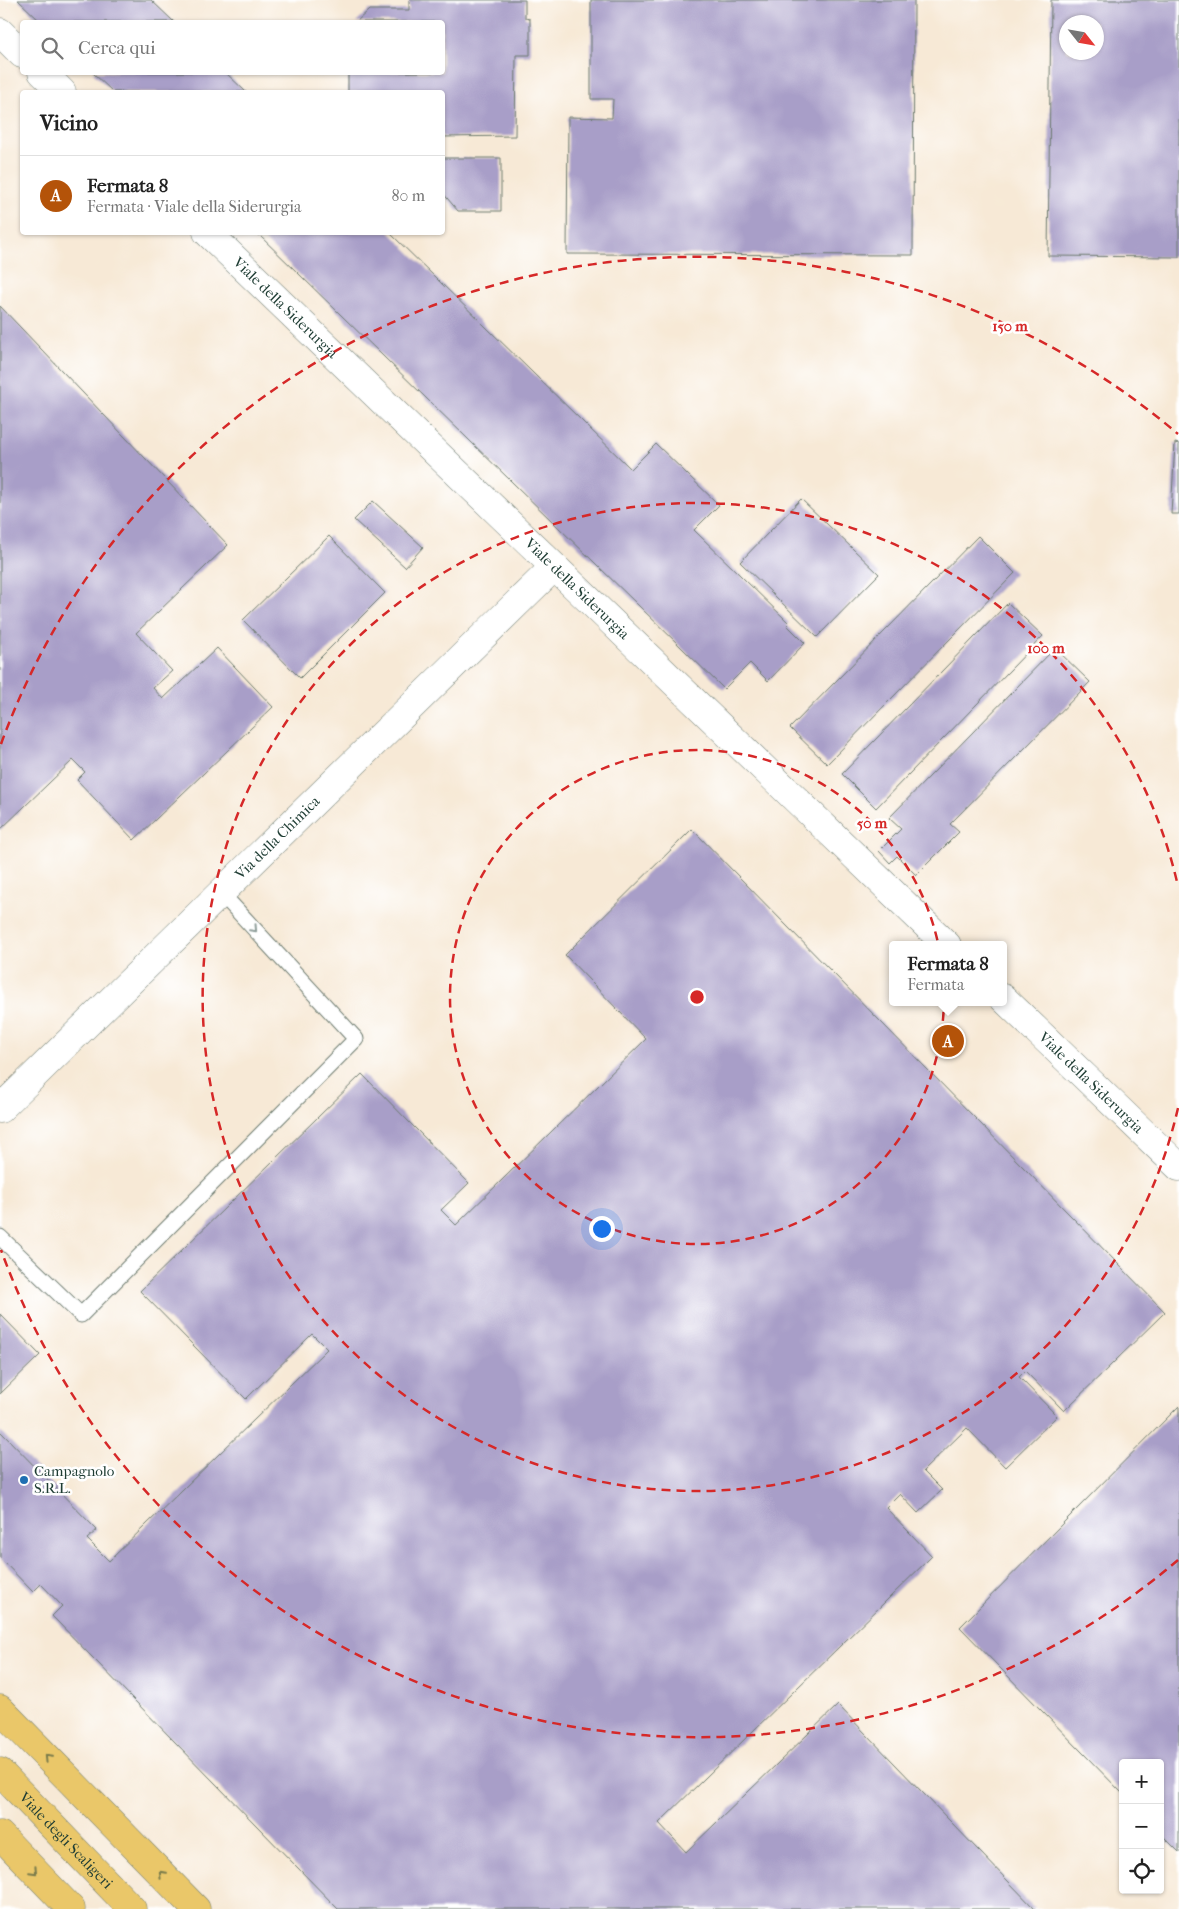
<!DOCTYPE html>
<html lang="it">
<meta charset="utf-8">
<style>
:root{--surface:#fff;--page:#f6f6f6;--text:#222;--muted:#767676;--line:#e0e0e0;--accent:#b45309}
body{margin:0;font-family:"IM FELL French Canon",serif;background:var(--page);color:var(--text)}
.controls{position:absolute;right:15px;bottom:15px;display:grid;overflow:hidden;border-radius:5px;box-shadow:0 1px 4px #0004}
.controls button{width:45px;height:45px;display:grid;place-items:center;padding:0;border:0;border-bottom:1px solid var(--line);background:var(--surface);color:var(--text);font:25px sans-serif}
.compass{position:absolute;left:1059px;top:15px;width:45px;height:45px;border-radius:50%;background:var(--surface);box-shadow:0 1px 4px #0004;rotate:121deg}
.you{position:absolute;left:601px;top:1228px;width:18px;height:18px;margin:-12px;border:4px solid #fff;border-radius:50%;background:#1a73e8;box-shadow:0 0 0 8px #1a73e833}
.badge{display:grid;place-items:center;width:32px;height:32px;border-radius:50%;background:var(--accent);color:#fff;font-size:16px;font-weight:700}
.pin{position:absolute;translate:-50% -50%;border:2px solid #fff;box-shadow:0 1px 5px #0006}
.popup{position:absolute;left:889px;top:941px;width:118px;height:65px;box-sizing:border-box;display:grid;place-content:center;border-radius:5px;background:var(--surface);filter:drop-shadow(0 1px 4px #0005);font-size:16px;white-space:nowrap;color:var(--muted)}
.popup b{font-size:19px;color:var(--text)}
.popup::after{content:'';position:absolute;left:50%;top:100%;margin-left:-10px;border:10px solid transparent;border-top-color:var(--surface)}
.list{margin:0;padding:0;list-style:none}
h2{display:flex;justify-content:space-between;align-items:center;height:65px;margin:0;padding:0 20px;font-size:21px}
h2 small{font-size:16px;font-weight:400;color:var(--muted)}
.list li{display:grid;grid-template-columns:32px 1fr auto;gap:15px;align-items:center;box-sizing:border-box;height:80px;padding:0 20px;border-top:1px solid var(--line)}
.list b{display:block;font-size:19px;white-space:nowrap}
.list p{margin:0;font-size:16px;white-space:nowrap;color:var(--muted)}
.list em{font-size:16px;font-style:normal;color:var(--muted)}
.icon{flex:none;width:28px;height:28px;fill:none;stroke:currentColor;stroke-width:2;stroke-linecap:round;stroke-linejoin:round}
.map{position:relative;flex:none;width:1179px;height:1909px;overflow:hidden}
.search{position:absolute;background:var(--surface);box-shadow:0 1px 4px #0004;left:20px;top:20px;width:425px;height:55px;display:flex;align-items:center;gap:12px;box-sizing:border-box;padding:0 18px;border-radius:5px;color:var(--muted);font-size:19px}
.panel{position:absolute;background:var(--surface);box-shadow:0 1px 4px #0004;left:20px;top:90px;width:425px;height:145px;border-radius:5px}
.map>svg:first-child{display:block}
.building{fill:#a89ec8;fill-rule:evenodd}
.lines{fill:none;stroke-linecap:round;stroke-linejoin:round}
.service-casing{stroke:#6b796d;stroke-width:17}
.minor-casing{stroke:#6b796d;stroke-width:29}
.tertiary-casing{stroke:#6b796d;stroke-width:29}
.trunk-casing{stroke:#6b796d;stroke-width:29}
.service{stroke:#fff;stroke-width:15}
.minor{stroke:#fff;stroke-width:28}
.tertiary{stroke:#fff;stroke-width:28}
.trunk{stroke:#eac769;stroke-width:28}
.oneway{stroke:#8f9e9a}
.oneway2{stroke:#7a7b4c}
.ring{fill:none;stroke:#d62828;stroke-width:2.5;stroke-dasharray:9 6}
.poi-dot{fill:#1f6fb2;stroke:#fff;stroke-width:2}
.labels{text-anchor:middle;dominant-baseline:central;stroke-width:5;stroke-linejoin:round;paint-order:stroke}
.street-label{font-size:15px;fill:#1f3d34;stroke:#fff}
.poi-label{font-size:15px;fill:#1f3d34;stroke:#fff;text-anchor:start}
.centre{fill:#d62828;stroke:#fff;stroke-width:2.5}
.ring-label{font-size:15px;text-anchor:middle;font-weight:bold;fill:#d62828;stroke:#fff;stroke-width:5;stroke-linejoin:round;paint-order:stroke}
</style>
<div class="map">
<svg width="1179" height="1909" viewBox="0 0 1179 1909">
<rect width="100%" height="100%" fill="#fff"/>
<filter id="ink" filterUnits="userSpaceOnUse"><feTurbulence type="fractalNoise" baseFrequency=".02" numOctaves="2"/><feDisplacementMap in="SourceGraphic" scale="10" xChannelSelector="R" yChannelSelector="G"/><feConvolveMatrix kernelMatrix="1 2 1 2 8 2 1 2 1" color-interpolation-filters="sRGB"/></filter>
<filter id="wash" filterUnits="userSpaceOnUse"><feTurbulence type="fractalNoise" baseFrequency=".0096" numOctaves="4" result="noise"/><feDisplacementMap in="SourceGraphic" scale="20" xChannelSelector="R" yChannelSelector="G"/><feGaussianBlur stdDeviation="1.12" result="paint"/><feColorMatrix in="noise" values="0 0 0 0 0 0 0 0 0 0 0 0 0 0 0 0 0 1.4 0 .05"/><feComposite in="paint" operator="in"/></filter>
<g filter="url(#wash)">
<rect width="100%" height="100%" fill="#f7e9d6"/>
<g id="blocks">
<path class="building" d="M18,0H151L174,22H41Z
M409,0H525V18L530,19V55H516L515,136L442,137V92H348V72H442V22H356L369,10H409Z
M591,0H914L913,255L567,254L568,117L612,118L613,99H591Z
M1051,0H1179V257L1048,256ZM1066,22H1096V52H1066Z
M92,72H225L246,92H113Z
M442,158H501V211H458L442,192Z
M256,232H389L631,469L656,444L719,505L694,530L789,623L787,625L805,643L768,681L750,663L724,689Z
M0,306L228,545L136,633L172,671L153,688L163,699L217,648L273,707L134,840L77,780L85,772L73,760L0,830Z
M1175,443L1179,444V514H1171Z
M801,499L879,574L817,637L740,562Z
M373,501L423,547L405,567L354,520Z
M329,536L385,593L300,678L243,620Z
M978,536L1015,573L827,764L790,728Z
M1008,603L1043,636L876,808L842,774Z
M1055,648L1090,682L950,824L959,832L916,875L897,856L890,863L879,851L901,829L889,818Z
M692,829L1165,1312L1064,1411L1025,1371L1019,1377L1057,1416L1005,1467L967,1428L923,1471L942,1490L918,1513L900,1494L886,1508L932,1556L659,1823L686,1852L838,1705L1035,1909H338L52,1616L62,1606L41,1584L33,1592L0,1558V1431L97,1530L87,1539L109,1561L327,1349L312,1334L246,1399L140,1291L362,1074L469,1183L441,1210L456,1225L646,1039L565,955Z
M0,1314L40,1355L0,1394Z
M1179,1406V1852L1160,1833V1763H1123V1794L960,1627Z"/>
</g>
</g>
<g filter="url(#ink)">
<use href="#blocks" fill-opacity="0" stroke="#6b796d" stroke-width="1"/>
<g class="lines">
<defs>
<path id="service" d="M0,1237L81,1315L356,1039L221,893"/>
<g id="minor">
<path id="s1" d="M0,1109L554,567"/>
</g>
<g id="tertiary">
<path d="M0,32L22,54"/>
<path d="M42,72L62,92"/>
<path id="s2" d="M207,232L947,945"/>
<path id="s3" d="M1003,998L1179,1167"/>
</g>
<g id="trunk">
<path d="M0,1709L196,1909"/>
<path id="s4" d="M0,1772L132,1909"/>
<path d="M0,1835L71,1909"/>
</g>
</defs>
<use href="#service" class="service-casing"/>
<use href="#minor" class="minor-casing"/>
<use href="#tertiary" class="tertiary-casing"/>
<use href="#trunk" class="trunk-casing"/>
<use href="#service" class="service"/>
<use href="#minor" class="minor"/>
<use href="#tertiary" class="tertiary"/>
<use href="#trunk" class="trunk"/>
</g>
<defs><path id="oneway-chevron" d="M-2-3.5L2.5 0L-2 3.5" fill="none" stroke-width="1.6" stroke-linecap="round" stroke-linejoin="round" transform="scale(1.25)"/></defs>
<use class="oneway" href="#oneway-chevron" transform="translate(254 929) rotate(47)"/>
<g class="oneway2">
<use href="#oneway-chevron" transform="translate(48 1758) rotate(-134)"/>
<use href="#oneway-chevron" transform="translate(34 1871) rotate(46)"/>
<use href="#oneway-chevron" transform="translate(162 1874) rotate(-134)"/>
</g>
</g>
<g class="ring">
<circle cx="697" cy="997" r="247"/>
<path d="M1178 1108A494 494 0 1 1 1178 886"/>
<path d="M1178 1560A741 741 0 0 1 1 1250M1 744A741 741 0 0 1 1178 434"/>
</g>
<circle class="poi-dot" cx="24" cy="1480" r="5"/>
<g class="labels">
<g class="street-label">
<text stroke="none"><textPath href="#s2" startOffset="109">Viale della Siderurgia</textPath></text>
<text stroke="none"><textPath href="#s2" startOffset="514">Viale della Siderurgia</textPath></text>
<text stroke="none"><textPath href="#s1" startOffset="388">Via della Chimica</textPath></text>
<text stroke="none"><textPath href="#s3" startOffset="122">Viale della Siderurgia</textPath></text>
<text stroke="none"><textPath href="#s4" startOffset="95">Viale degli Scaligeri</textPath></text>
</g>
<g class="poi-label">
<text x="34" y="1471">Campagnolo<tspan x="34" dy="17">S.R.L.</tspan></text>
</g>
</g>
<circle cx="697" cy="997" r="8" class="centre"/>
<g class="ring-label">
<text x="1010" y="331">150 m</text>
<text x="1046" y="653">100 m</text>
<text x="872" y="828">50 m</text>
</g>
</svg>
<div class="controls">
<button>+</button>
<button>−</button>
<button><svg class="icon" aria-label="locate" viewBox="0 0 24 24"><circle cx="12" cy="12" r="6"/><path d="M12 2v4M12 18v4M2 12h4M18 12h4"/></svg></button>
</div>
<svg class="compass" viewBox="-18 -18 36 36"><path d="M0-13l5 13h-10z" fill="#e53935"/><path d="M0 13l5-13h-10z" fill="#767676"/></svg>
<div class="you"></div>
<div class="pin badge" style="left:948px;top:1041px">A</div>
<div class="popup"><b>Fermata 8</b>Fermata</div>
<div class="search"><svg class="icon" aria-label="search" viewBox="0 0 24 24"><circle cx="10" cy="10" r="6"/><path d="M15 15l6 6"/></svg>Cerca qui</div>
<section class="panel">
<h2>Vicino<small></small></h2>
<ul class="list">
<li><span class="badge">A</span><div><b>Fermata 8</b><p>Fermata · Viale della Siderurgia</p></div><em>80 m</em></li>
</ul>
</section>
</div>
